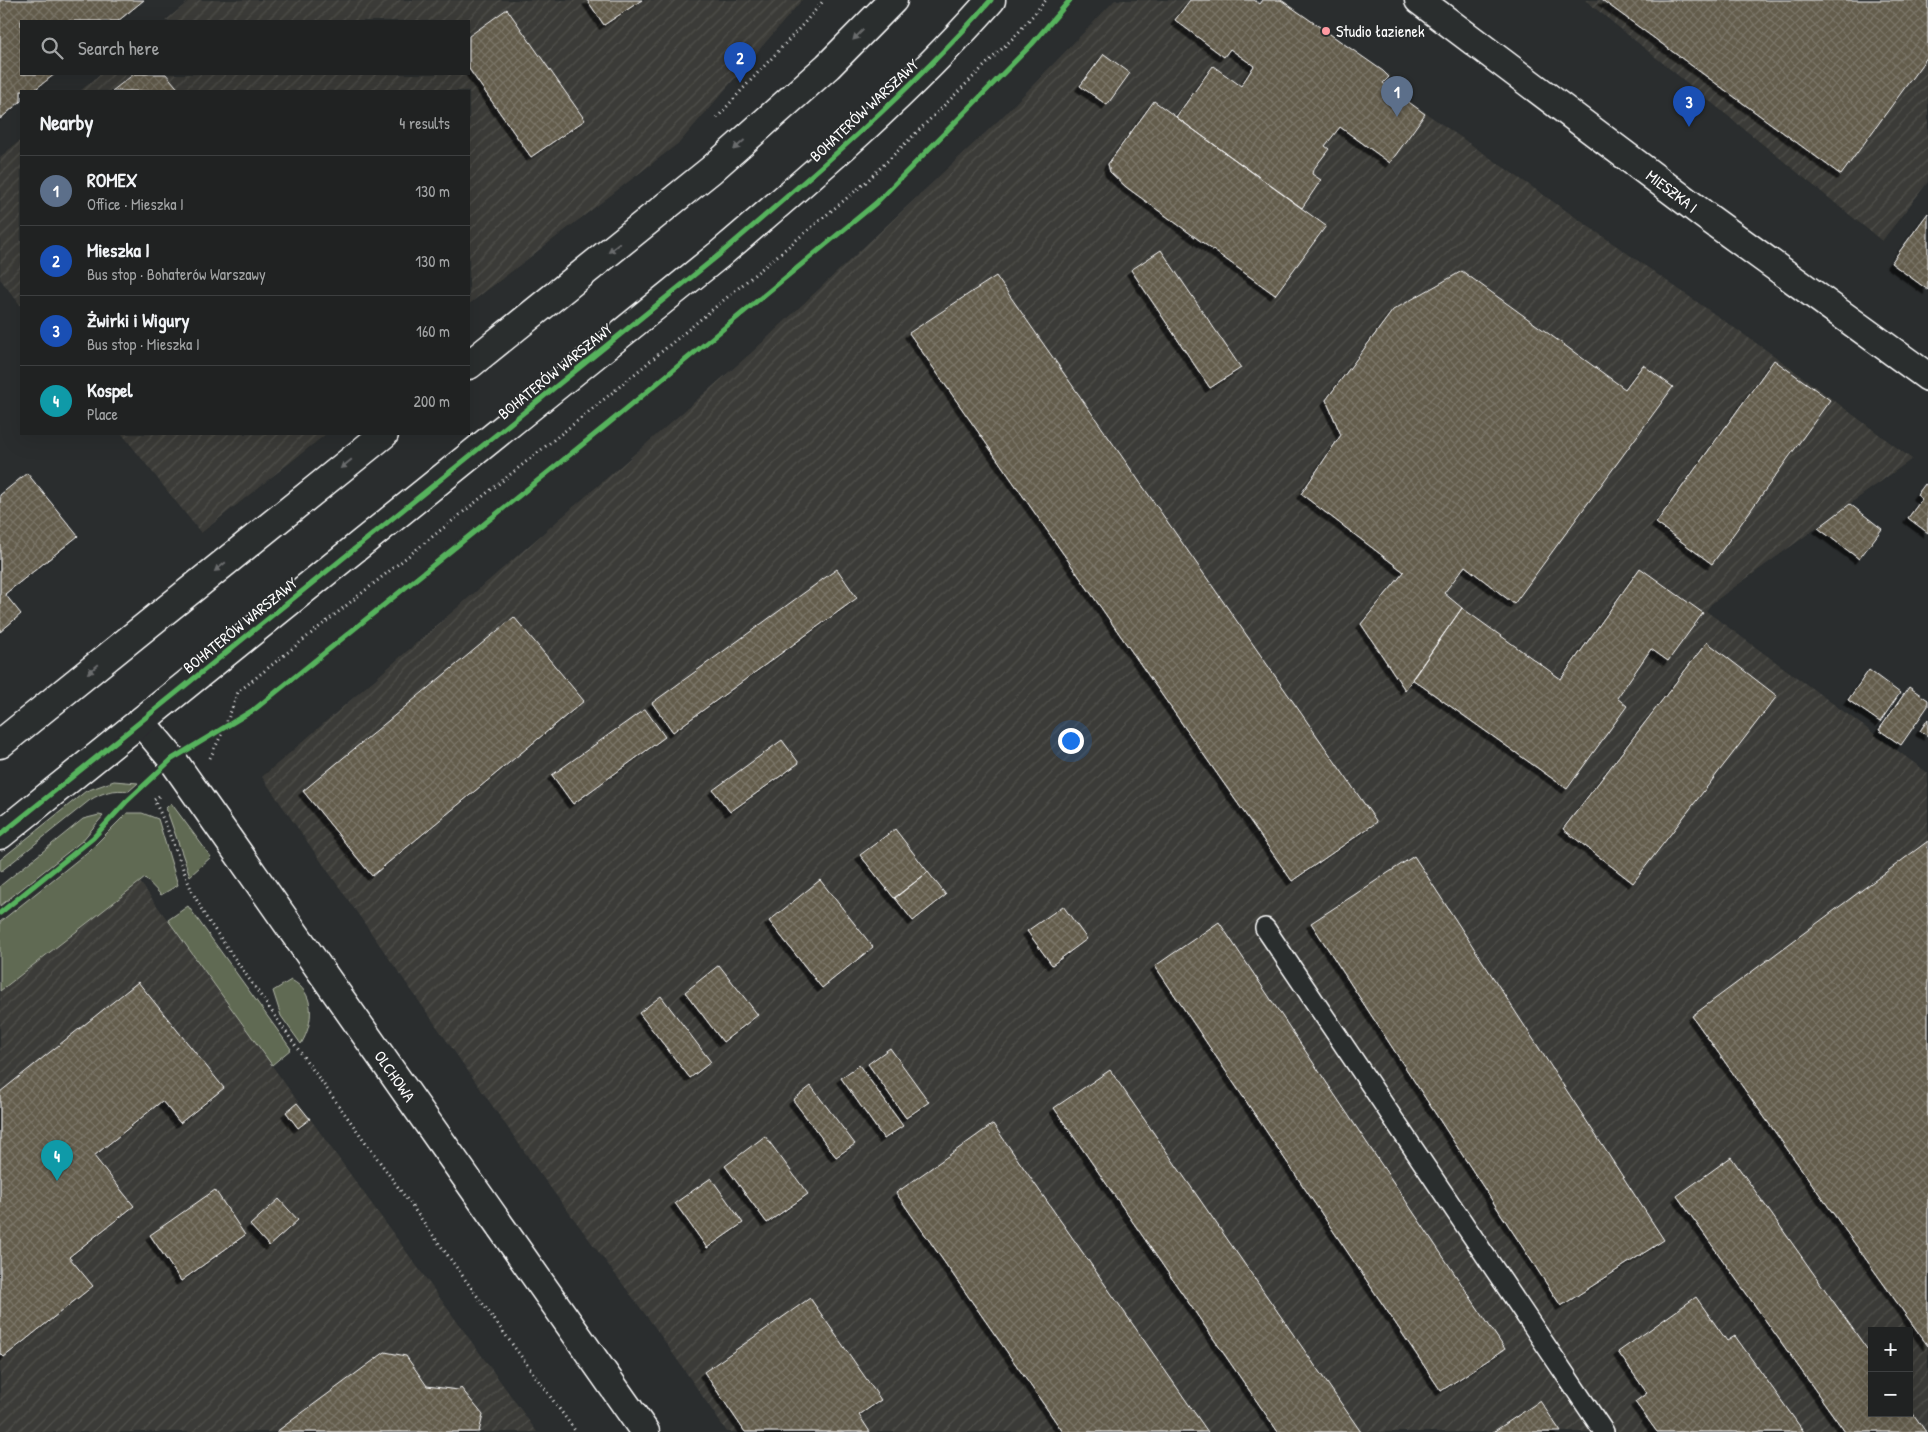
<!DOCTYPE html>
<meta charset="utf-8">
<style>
:root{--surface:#202222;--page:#282a2a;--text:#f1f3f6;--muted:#a2a4a5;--line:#3d3f40;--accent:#ff9aa2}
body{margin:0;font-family:"Patrick Hand",sans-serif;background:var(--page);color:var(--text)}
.controls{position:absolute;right:15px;bottom:15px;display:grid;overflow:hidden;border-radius:0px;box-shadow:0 5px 20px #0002}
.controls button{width:45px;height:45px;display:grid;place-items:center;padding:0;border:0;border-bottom:1px solid var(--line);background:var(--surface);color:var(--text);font:25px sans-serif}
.you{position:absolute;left:1070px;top:740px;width:18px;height:18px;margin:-12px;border:4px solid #fff;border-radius:50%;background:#1a73e8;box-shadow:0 0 0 8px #1a73e833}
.badge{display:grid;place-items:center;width:32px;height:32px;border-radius:50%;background:var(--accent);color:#fff;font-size:16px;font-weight:700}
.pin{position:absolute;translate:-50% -41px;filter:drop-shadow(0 1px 2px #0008)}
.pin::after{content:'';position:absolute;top:26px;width:18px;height:15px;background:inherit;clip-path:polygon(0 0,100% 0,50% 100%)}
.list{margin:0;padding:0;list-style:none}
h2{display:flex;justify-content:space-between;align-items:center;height:65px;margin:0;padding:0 20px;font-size:21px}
h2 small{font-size:16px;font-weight:400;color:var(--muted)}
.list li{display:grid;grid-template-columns:32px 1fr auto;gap:15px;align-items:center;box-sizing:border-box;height:70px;padding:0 20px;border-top:1px solid var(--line)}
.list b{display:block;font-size:19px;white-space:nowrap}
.list p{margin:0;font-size:16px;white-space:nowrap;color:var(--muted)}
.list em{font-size:16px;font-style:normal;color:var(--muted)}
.icon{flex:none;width:28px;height:28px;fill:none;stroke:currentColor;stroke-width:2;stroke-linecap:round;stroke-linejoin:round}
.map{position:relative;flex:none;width:1928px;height:1432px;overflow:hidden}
.search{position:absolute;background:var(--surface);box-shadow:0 5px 20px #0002;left:20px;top:20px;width:450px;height:55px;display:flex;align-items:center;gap:12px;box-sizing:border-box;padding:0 18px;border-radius:0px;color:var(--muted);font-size:19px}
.panel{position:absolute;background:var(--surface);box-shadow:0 5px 20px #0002;left:20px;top:90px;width:450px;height:345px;border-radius:0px}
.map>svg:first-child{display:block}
.industrial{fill:url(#industrial-furrows);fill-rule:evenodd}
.green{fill:#616b52;stroke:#b0b5a8}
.building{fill:url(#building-cross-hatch);stroke:#fff;filter:url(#shadow)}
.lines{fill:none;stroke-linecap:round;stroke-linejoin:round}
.lane-casing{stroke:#fff;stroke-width:22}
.street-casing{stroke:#fff;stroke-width:31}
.secondary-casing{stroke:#fff;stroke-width:31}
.path{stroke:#fff;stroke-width:3;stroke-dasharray:1 4;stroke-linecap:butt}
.lane{stroke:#2a2d2e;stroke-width:19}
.street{stroke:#2a2d2e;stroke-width:28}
.secondary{stroke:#2a2d2e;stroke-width:28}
.cycleway-casing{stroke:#2a2d2e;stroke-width:8}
.cycleway{stroke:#56b35d;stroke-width:5}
.oneway{fill:#6a6c6d}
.poi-dot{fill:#ff9aa2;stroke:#2a2d2e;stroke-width:2}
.labels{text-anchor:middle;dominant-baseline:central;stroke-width:4;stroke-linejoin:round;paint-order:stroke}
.poi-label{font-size:16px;fill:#fff;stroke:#2a2d2e;text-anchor:start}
.street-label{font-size:16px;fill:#fff;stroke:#2a2d2e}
</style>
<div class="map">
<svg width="1928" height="1432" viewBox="0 0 1928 1432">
<defs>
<pattern id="industrial-furrows" width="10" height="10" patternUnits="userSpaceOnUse" patternTransform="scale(1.25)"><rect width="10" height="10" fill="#3b3b37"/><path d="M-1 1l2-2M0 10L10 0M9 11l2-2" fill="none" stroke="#4f4f4b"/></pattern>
<pattern id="building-cross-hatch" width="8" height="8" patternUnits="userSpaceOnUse" patternTransform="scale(1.25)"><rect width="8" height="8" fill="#635c4c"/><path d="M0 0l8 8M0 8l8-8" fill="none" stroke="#7a7467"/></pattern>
<filter id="shadow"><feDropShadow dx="-4.5" dy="4.5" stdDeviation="0" flood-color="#0009"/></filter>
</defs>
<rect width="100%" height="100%" fill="#2a2d2e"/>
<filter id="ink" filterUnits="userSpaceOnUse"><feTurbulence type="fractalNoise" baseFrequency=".02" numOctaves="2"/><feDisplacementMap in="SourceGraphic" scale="10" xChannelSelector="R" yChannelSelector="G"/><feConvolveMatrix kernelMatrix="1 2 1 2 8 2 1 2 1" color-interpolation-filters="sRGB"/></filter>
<g filter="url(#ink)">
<path class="industrial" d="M190,0H802L680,142L469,304V91H80L101,74H469V21H165Z
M1115,0H1256L1259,3L1261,0H1283L1390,76L1384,84L1776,357L1912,459L1711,604L1706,611L1928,773V1432H727L654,1326L538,1171L262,777L751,353L1001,118ZM1872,1331H1909V1413H1872Z
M1585,0H1928V182L1882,241Z
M21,140V306L0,279V157Z
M122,434H326L201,533Z
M140,882L329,1145L537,1432H0V991Z"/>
<path class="green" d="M114,781L138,783L129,791C114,789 103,792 90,800L0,872V860L86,791Z
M171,803L211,857L190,876L166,808Z
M127,813H142L158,819L178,885L161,895L145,878L0,991V922L90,850Z
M99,815L103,816L82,841L0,906V886L83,819Z
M188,906L291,1049L272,1065L168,920Z
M291,980C316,992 314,1023 301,1044L281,1016L273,991Z"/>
<path class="building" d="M0,0H144L118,21H21V74H55L33,91H21V101L0,119Z
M587,0H642L604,25Z
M1190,0H1254L1260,4L1263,0H1281L1383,71L1389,77L1383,83L1425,114L1390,163L1340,127L1325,146L1329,149L1313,170L1312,174L1321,180L1302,208L1176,117L1213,66L1241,86L1254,66L1230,49L1224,57L1175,20Z
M1602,0H1928V56L1841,175Z
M507,9L585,120L531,157L469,69V36Z
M1104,54L1130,73L1107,105L1080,86Z
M134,74H166L180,91H112Z
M1154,101L1326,226L1275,295L1126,187L1110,172L1108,164Z
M1928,213V290L1891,263Z
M1161,250L1241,368L1210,388L1131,270Z
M1462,271L1625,389L1643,365L1673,387L1514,604L1465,566L1444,593L1462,608L1405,690L1361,624L1404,572L1301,494L1341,435L1326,400L1393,310Z
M996,276L1377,822L1292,881L909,333Z
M1774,360L1830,400L1712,564L1656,523Z
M27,473L78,536L5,594L21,614L0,632V495Z
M1925,484L1928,486V533L1908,518L1922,499L1917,495Z
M1850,504L1882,529L1859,559L1818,528Z
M1640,568L1703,613L1668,661L1651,649L1617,698L1627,706L1567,789L1412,679L1462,608L1561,679Z
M837,569L857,598L673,732L652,703Z
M514,617L584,701L372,876L303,791Z
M1707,642L1777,696L1633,883L1563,829Z
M1869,670L1900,693L1880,722L1848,700Z
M1909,687L1928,700V706L1901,745L1879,730Z
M645,709L665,737L573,804L552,775Z
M1928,719V736L1920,731Z
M782,740L799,763L730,812L713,790Z
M895,829L928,872L894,898L860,855Z
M1928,841V1346L1692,1016Z
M1414,856L1664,1240L1561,1306L1311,923Z
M928,872L946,895L913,921L895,898Z
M820,880L873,947L822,988L769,921Z
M1063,906L1087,939L1052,965L1027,931Z
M1219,922L1505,1349L1441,1391L1155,966Z
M719,965L758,1015L723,1042L685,992Z
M138,982L224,1088L180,1123L162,1101L94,1156L134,1206L69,1257L93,1286L4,1357L0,1353V1092Z
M661,996L711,1062L690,1078L639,1013Z
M890,1048L929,1102L906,1118L868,1064Z
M859,1065L903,1126L884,1139L841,1078Z
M1110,1070L1361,1432H1278L1054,1108Z
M811,1086L855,1144L836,1157L793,1100Z
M297,1103L310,1119L298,1128L286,1112Z
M993,1124L1208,1432H1063L896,1193Z
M765,1136L808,1194L767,1223L725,1166Z
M1731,1157L1872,1356V1413H1909V1408L1926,1432H1845L1677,1196Z
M711,1178L743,1223L707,1248L675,1203Z
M215,1190L245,1235L181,1281L150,1235Z
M279,1199L298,1220L269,1246L250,1225Z
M1696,1297L1727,1341L1735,1336L1804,1432H1657L1635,1402L1647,1393L1618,1352Z
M810,1298L881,1400L859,1415L870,1432H745L704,1372Z
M385,1352L406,1356L427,1386L458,1390L461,1388L483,1415L479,1432H276Z
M1540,1401L1561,1432H1493Z"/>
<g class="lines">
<defs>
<path id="lane" d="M1265,928L1604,1432"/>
<path id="street" d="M141,722L172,759L645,1432"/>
<path id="secondary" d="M1419,0L1707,217L1928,377
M469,365L711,170L828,66L893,0
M0,744L384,434
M0,835L720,254C814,174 909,93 991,0"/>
</defs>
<use href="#lane" class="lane-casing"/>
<use href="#street" class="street-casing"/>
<use href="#secondary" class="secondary-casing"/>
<path class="path" d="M717,118C751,78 790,41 824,0
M210,758L225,727L238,692L596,406L865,183L1017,34L1046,0
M159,796L154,800L165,823L191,889L205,916L305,1059L576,1432"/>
<use href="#lane" class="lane"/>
<use href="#street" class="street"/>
<use href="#secondary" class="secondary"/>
<defs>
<path id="cycleway" d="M0,835L720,254C814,174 909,93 991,0
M0,913L93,838L126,802L172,759L255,709L609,423L876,203L1032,44L1070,0"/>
</defs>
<use href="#cycleway" class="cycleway-casing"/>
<use href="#cycleway" class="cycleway"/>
</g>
<defs><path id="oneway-solid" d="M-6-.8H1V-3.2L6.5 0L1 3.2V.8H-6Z" transform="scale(1.25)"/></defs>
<g class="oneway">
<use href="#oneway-solid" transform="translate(858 35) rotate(135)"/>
<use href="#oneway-solid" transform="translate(739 145) rotate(138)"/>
<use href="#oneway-solid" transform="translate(614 248) rotate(141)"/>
<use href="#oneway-solid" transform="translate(346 464) rotate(141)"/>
<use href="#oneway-solid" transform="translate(220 567) rotate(141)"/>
<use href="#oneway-solid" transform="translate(93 669) rotate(141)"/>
</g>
</g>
<circle class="poi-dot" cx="1326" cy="31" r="5"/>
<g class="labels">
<g class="poi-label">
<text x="1336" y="31">Studio łazienek</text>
</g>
<g class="street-label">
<text transform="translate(864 110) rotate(-43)">BOHATERÓW WARSZAWY</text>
<text transform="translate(1672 191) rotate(37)">MIESZKA I</text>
<text transform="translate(555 371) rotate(-39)">BOHATERÓW WARSZAWY</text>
<text transform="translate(240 625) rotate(-39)">BOHATERÓW WARSZAWY</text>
<text transform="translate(395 1076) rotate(55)">OLCHOWA</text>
</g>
</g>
</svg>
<div class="controls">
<button>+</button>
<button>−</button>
</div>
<div class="you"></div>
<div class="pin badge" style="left:1397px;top:117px;background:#5c6f8a">1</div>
<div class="pin badge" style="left:740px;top:83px;background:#1a4fb4">2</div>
<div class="pin badge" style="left:1689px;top:127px;background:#1a4fb4">3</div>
<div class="pin badge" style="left:57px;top:1181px;background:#0f9aa8">4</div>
<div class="search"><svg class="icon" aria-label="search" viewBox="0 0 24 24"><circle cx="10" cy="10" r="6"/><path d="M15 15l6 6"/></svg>Search here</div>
<section class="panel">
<h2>Nearby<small>4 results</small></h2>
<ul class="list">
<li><span class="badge" style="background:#5c6f8a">1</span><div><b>ROMEX</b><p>Office · Mieszka I</p></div><em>130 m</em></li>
<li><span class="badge" style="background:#1a4fb4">2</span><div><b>Mieszka I</b><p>Bus stop · Bohaterów Warszawy</p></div><em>130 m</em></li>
<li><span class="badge" style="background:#1a4fb4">3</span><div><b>Żwirki i Wigury</b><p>Bus stop · Mieszka I</p></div><em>160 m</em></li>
<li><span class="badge" style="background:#0f9aa8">4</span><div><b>Kospel</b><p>Place</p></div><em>200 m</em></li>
</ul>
</section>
</div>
